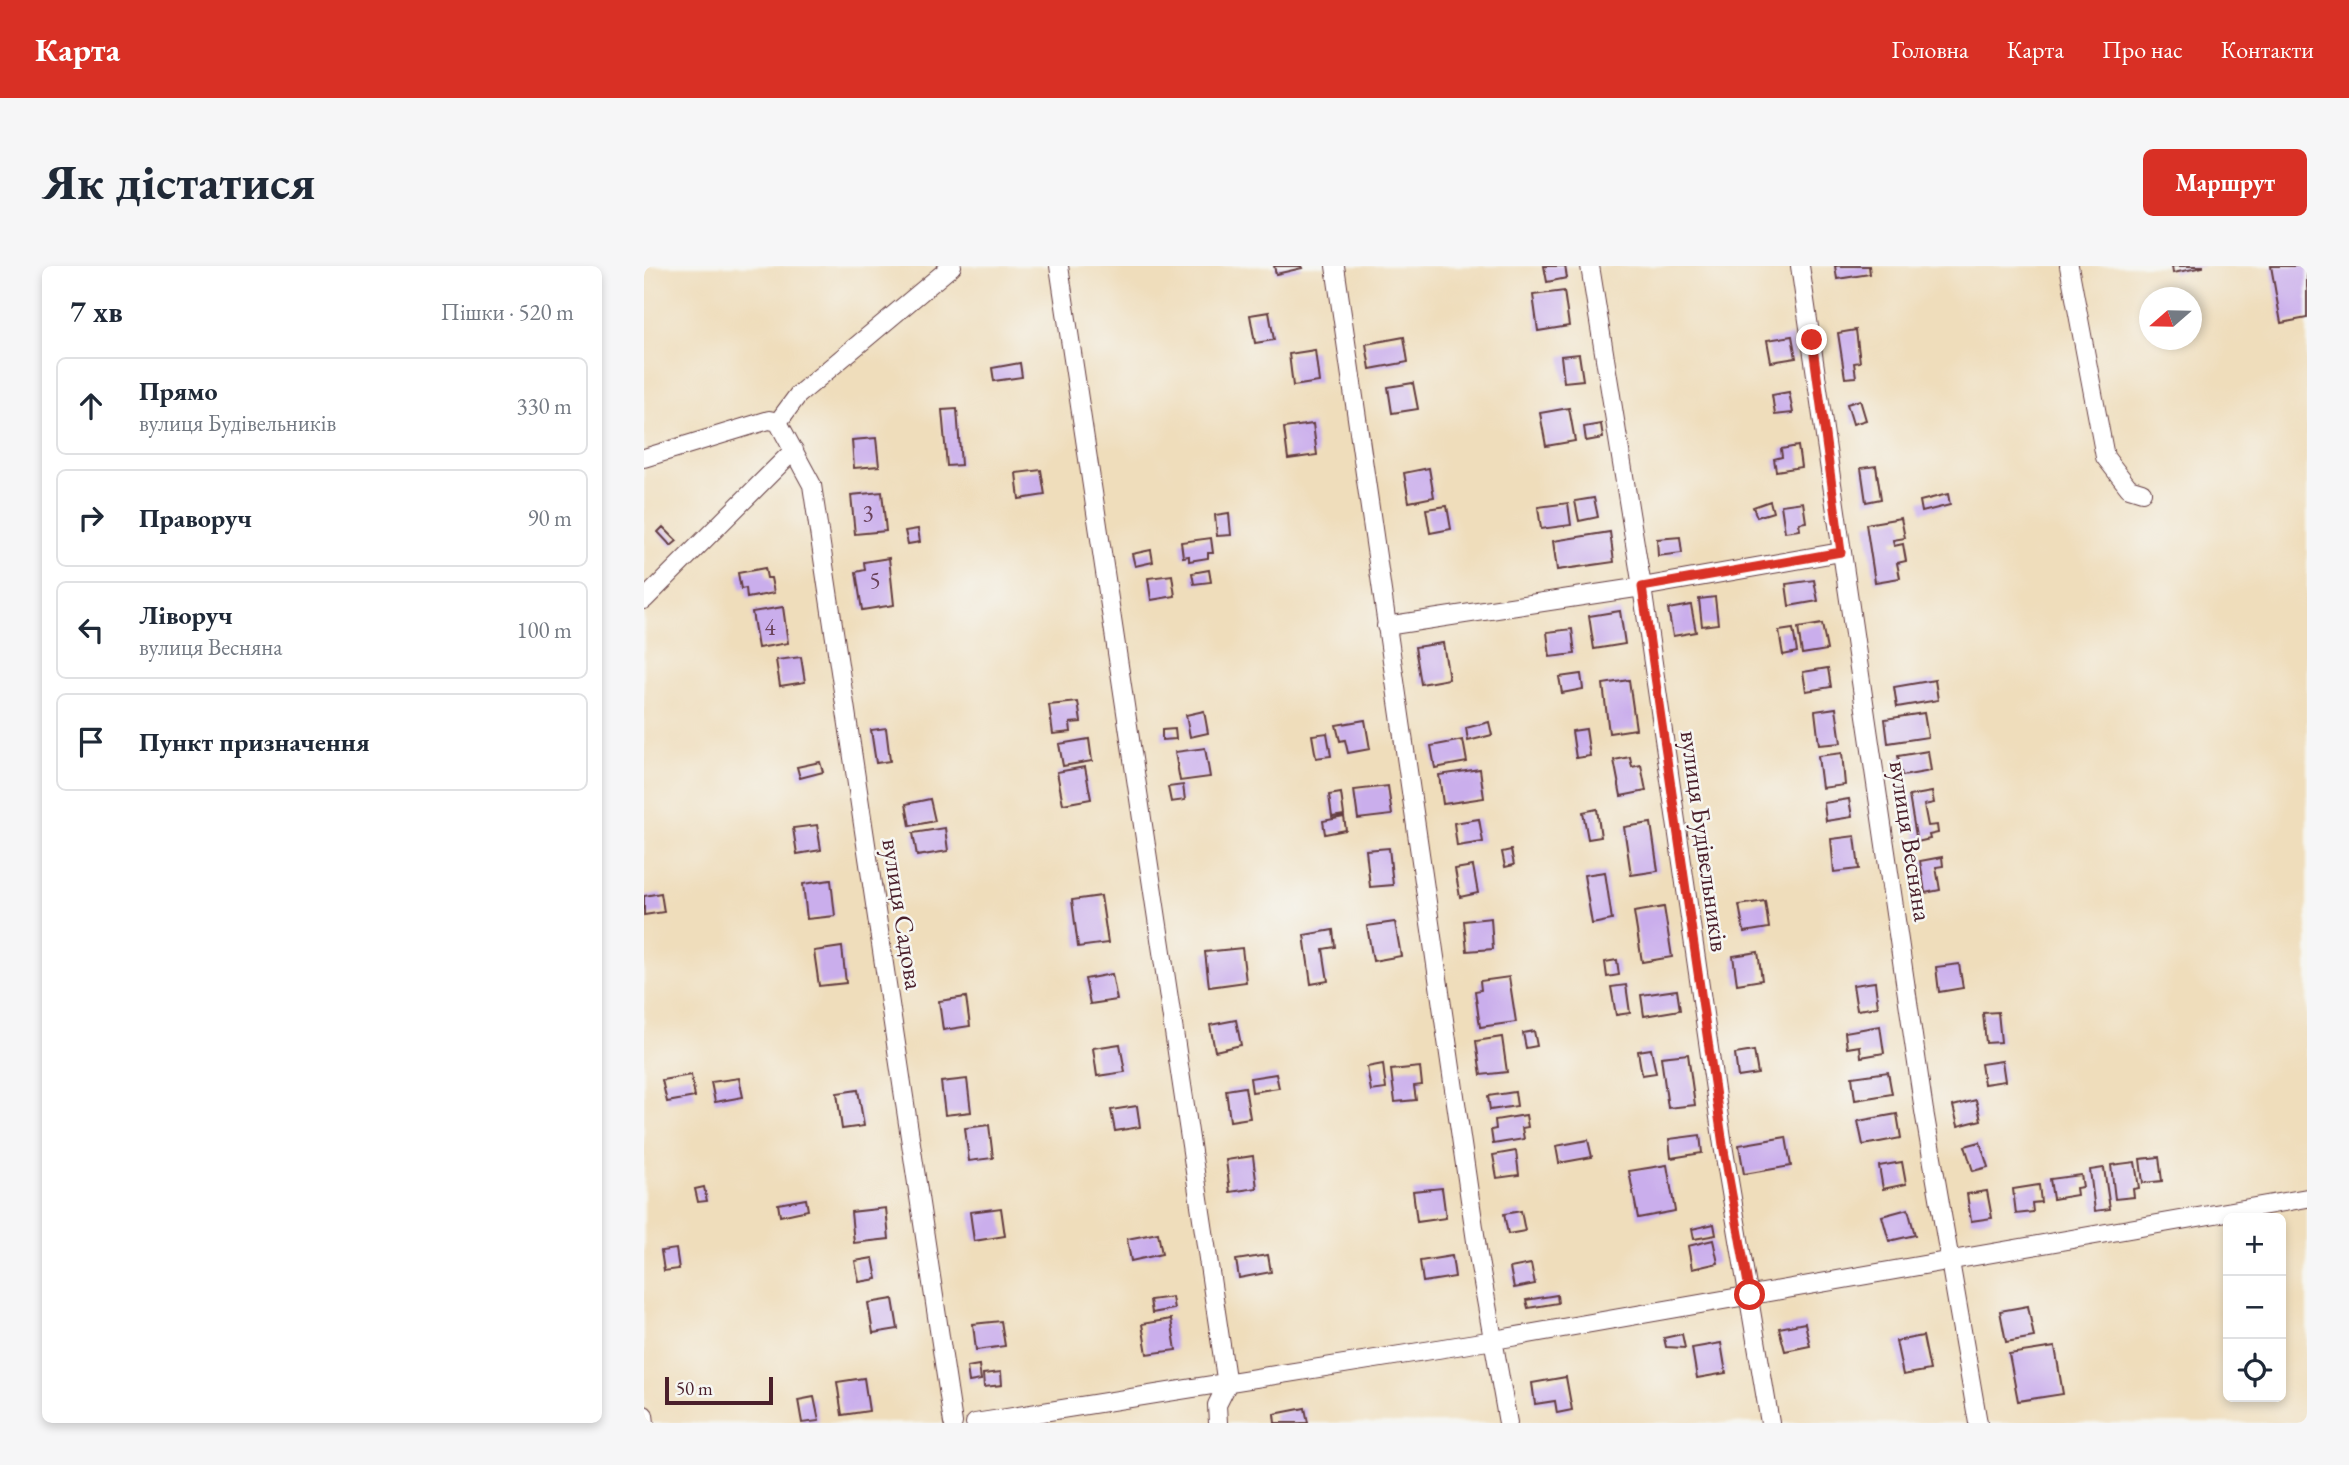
<!DOCTYPE html>
<html lang="uk">
<meta charset="utf-8">
<style>
:root{--surface:#fff;--page:#f6f6f7;--text:#1f2937;--muted:#747a83;--line:#e0e1e3;--accent:#d93025}
body{margin:0;font-family:"EB Garamond",serif;background:var(--page);color:var(--text)}
.controls{position:absolute;right:21px;bottom:21px;display:grid;overflow:hidden;border-radius:10px;box-shadow:0 4px 10px #0003}
.controls button{width:63px;height:63px;display:grid;place-items:center;padding:0;border:0;border-bottom:2px solid var(--line);background:var(--surface);color:var(--text);font:35px sans-serif}
.compass{position:absolute;left:1495px;top:21px;width:63px;height:63px;border-radius:50%;background:var(--surface);box-shadow:0 4px 10px #0003;rotate:250deg}
.scale{position:absolute;left:21px;bottom:18px;width:108px;box-sizing:border-box;padding-left:7px;border:4px solid #4a1f2b;border-top:0;font-size:19px;line-height:24px;white-space:nowrap;color:#4a1f2b;-webkit-text-stroke:5px #f6f6f2;paint-order:stroke}
.stop{position:absolute;width:21px;height:21px;margin:-16px;border:5px solid #d93025;border-radius:50%;background:#fff}
.stop.end{background:#d93025;border-color:#fff;box-shadow:0 2px 7px #0008}
.list{margin:0;padding:0;list-style:none}
h2{display:flex;justify-content:space-between;align-items:center;height:91px;margin:0;padding:0 28px;font-size:30px}
h2 small{font-size:23px;font-weight:400;color:var(--muted)}
.list li{display:grid;grid-template-columns:46px 1fr auto;gap:21px;align-items:center;box-sizing:border-box;height:98px;margin:0 14px 14px;padding:0 14px;border:2px solid var(--line);border-radius:10px}
.list b{display:block;font-size:26px;white-space:nowrap}
.list p{margin:0;font-size:23px;white-space:nowrap;color:var(--muted)}
.list em{font-size:23px;font-style:normal;color:var(--muted)}
.icon{flex:none;width:38px;height:38px;fill:none;stroke:currentColor;stroke-width:2;stroke-linecap:round;stroke-linejoin:round}
.map{position:relative;flex:none;width:1663px;height:1157px;overflow:hidden;border-radius:10px}
header{display:flex;align-items:center;gap:42px;box-sizing:border-box;height:98px;padding:0 35px;background:var(--accent);color:#fff}
header strong{font-size:33px}
nav{display:flex;gap:38px;margin-inline-start:auto;font-size:24px}
.intro{display:flex;align-items:center;justify-content:space-between;box-sizing:border-box;height:168px;padding:0 42px}
h1{margin:0;font-size:49px}
.button{padding:18px 32px;border-radius:10px;background:var(--accent);color:#fff;font-size:24px;font-weight:700}
main{display:flex;gap:42px;padding:0 42px}
aside{flex:1;background:var(--surface);border-radius:10px;box-shadow:0 4px 10px #0003}
.map>svg:first-child{display:block}
.building{fill:#caaeec}
.lines{fill:none;stroke-linecap:round;stroke-linejoin:round}
.minor-casing{stroke:#633c41;stroke-width:20}
.minor{stroke:#fff;stroke-width:18}
.route{stroke:#d93025;stroke-width:9}
.labels{text-anchor:middle;dominant-baseline:central;stroke-width:5;stroke-linejoin:round;paint-order:stroke}
.number-label{font-size:23px;fill:#6a435b}
.street-label{font-size:26px;fill:#4a1f2b;stroke:#f6f6f2}
</style>
<header>
<strong>Карта</strong>
<nav><a>Головна</a><a>Карта</a><a>Про нас</a><a>Контакти</a></nav>
</header>
<div class="intro"><h1>Як дістатися</h1><a class="button">Маршрут</a></div>
<main>
<aside>
<h2>7 хв<small>Пішки · 520 m</small></h2>
<ul class="list">
<li><svg class="icon" aria-label="ahead" viewBox="0 0 24 24"><path d="M12 20V5M6 11l6-6 6 6"/></svg><div><b>Прямо</b><p>вулиця Будівельників</p></div><em>330 m</em></li>
<li><svg class="icon" aria-label="right" viewBox="0 0 24 24"><path d="M7 20v-9h11M14 6l5 5-5 5"/></svg><div><b>Праворуч</b></div><em>90 m</em></li>
<li><svg class="icon" aria-label="left" viewBox="0 0 24 24"><path d="M17 20v-9H6M10 6l-5 5 5 5"/></svg><div><b>Ліворуч</b><p>вулиця Весняна</p></div><em>100 m</em></li>
<li><svg class="icon" aria-label="arrive" viewBox="0 0 24 24"><path d="M6 21V4h12l-3 4 3 4H6"/></svg><div><b>Пункт призначення</b></div></li>
</ul>
</aside>
<div class="map">
<svg width="1663" height="1157" viewBox="0 0 1663 1157">
<rect width="100%" height="100%" fill="#f6f6f2"/>
<filter id="ink" filterUnits="userSpaceOnUse"><feTurbulence type="fractalNoise" baseFrequency=".0143" numOctaves="2"/><feDisplacementMap in="SourceGraphic" scale="14" xChannelSelector="R" yChannelSelector="G"/><feConvolveMatrix kernelMatrix="1 2 1 2 8 2 1 2 1" color-interpolation-filters="sRGB"/></filter>
<filter id="wash" filterUnits="userSpaceOnUse"><feTurbulence type="fractalNoise" baseFrequency=".00686" numOctaves="4" result="noise"/><feDisplacementMap in="SourceGraphic" scale="28" xChannelSelector="R" yChannelSelector="G"/><feGaussianBlur stdDeviation="1.57" result="paint"/><feColorMatrix in="noise" values="0 0 0 0 0 0 0 0 0 0 0 0 0 0 0 0 0 1.4 0 .05"/><feComposite in="paint" operator="in"/></filter>
<g filter="url(#wash)">
<rect width="100%" height="100%" fill="#efddbb"/>
<g id="blocks">
<path class="building" d="M630,0H657L658,2L632,8Z
M900,0H921L923,12L903,16Z
M1191,0H1225L1226,8L1193,13Z
M1528,0H1559V1L1529,7Z
M1627,0H1663V52L1637,57Z
M920,25L925,60L894,65L889,29Z
M625,46L630,74L611,77L606,49Z
M1212,64L1216,96L1210,97L1212,111L1201,112L1194,67Z
M1148,70L1152,92L1127,96L1123,74Z
M760,71L764,96L726,103L722,78Z
M671,84L675,116L649,120L645,88Z
M935,88L939,114L920,116L917,90Z
M376,97L378,111L350,115L348,102Z
M769,117L774,143L748,147L744,121Z
M1145,126L1149,147L1131,149L1128,129Z
M1216,134L1222,154L1209,158L1203,138Z
M925,142L931,175L902,180L896,147Z
M313,143L317,199L303,200L298,144Z
M669,158L673,189L644,193L640,162Z
M957,158L959,172L942,175L940,161Z
M232,172L235,200L210,202L208,174Z
M1154,180L1157,201L1132,205L1130,193L1138,191L1137,183Z
M1232,200L1237,233L1222,236L1217,202Z
M785,202L790,231L765,236L760,207Z
M397,204L401,229L375,233L372,207Z
M238,226L242,265L211,268L207,229Z
M1304,228L1306,239L1278,246L1276,235Z
M950,232L954,251L935,255L931,235Z
M1126,235L1129,246L1113,251L1109,241Z
M1159,236L1162,256L1155,257L1156,264L1141,266L1137,239Z
M924,237L927,259L897,263L894,241Z
M803,240L807,263L786,267L782,243Z
M585,247L587,269L573,270L571,249Z
M1257,252L1261,272L1249,274L1250,280L1259,278L1262,295L1253,297L1256,312L1231,316L1222,258Z
M19,261L33,275L27,280L14,266Z
M274,263L276,276L264,278L261,265Z
M966,266L970,296L913,304L909,275Z
M1036,271L1038,287L1014,290L1013,273Z
M567,272L569,287H564V292L545,295V290L539,291L537,276Z
M507,284L509,296L491,300L488,288Z
M245,292L250,339L218,344L212,306L221,304L220,296Z
M121,302L123,312H127L130,327L103,332L102,322L97,323L94,307Z
M565,304L567,316L550,318L548,307Z
M528,309L531,330L507,334L504,312Z
M1170,314L1174,335L1145,340L1142,318Z
M1071,331L1074,358L1058,360L1055,333Z
M1047,339L1052,366L1029,370L1024,343Z
M139,341L144,377L114,382L108,346Z
M976,345L981,378L950,383L945,350Z
M1178,358L1183,384L1158,388L1154,362Z
M928,363L931,388L906,391L903,366Z
M1149,363L1153,386L1139,389L1135,365Z
M799,377L805,413L777,418L771,381Z
M157,391L161,416L136,420L132,394Z
M1184,402L1187,421L1162,425L1159,406Z
M937,408L939,423L918,427L915,411Z
M985,414L992,463L965,467L959,418Z
M1291,414L1294,434L1253,441L1250,421Z
M434,436L437,456L426,457L427,466L409,468L405,439Z
M1192,442L1197,477L1175,479L1171,445Z
M560,445L564,467L546,471L542,449Z
M1280,447L1284,471L1244,477L1241,453Z
M721,454L726,483L704,487L701,474L696,475L692,459Z
M845,456L848,469L824,475L822,462Z
M242,462L246,495L232,497L227,464Z
M531,463L532,473L518,474V464Z
M942,463L946,490L932,492L928,465Z
M683,467L687,490L672,492L668,469Z
M445,473L448,495L419,500L415,478Z
M819,474L823,496L791,502L787,480Z
M561,482L566,511L536,515L531,486Z
M1284,485L1287,505L1258,510L1254,490Z
M1198,487L1201,519L1178,522L1174,490Z
M986,491L988,501L997,499L1002,525L977,530L970,494Z
M176,496L179,506L156,512L153,501Z
M441,501L447,533L419,538L413,506Z
M836,503L840,532L799,538L795,509Z
M539,519L541,534L527,536L524,521Z
M744,520L748,549L714,553L710,524Z
M1288,526L1290,537L1280,539L1284,560L1293,559L1294,567L1285,569L1286,573L1273,576L1265,530Z
M697,527L700,549L688,551L685,529Z
M286,533L291,555L266,560L262,538Z
M1205,533L1208,551L1182,555L1180,537Z
M953,543L957,571L944,573L939,546Z
M700,551L702,564L681,568L679,555Z
M835,553L839,576L813,580L810,557Z
M1007,557L1014,605L987,609L980,561Z
M173,559L177,584L153,588L149,562Z
M301,562L304,585L273,590L269,567Z
M1211,570L1215,603L1190,606L1187,573Z
M745,582L749,619L726,621L722,584Z
M867,584L870,599L861,601L858,586Z
M1298,591L1299,600L1292,601L1296,624L1281,627L1276,595Z
M829,600L834,627L816,631L811,603Z
M961,606L968,654L948,658L940,609Z
M187,614L191,650L163,653L159,618Z
M17,627L20,646L0,649V630Z
M457,630L464,677L434,681L428,634Z
M1121,635L1125,662L1100,666L1095,639Z
M1020,641L1028,691L998,696L990,646Z
M847,652L849,683L823,685L820,655Z
M751,656L757,690L729,695L723,660Z
M689,664L691,681L679,683L684,715L667,718L660,669Z
M198,681L202,717L175,720L170,685Z
M598,682L602,716L565,721L561,686Z
M1114,686L1118,714L1093,718L1089,690Z
M973,694L975,709L963,711L961,696Z
M1315,698L1319,722L1295,726L1292,701Z
M468,708L473,734L446,738L441,713Z
M865,711L872,756L836,761L831,725L837,724L836,715Z
M1231,716L1234,741L1213,744L1209,719Z
M982,719L986,747L972,749L967,721Z
M1033,724L1036,744L1000,750L997,729Z
M322,731L326,760L299,764L295,735Z
M1354,746L1357,776L1342,777L1339,747Z
M592,754L597,779L571,785L566,759Z
M1236,760L1240,787L1217,791L1216,780L1203,782L1201,766Z
M890,765L893,780L882,782L879,767Z
M858,771L863,806L837,809L832,775Z
M476,778L481,806L453,810L449,782Z
M1007,783L1012,807L998,809L994,785Z
M1110,785L1114,808L1094,811L1091,788Z
M1044,788L1051,839L1024,842L1017,791Z
M1358,795L1361,815L1340,818L1337,798Z
M739,798L742,823L727,825L723,801Z
M776,801L778,819L770,820L772,834L751,836L747,804Z
M1244,806L1248,828L1211,834L1208,811Z
M632,808L635,822L608,826L606,812Z
M47,809L51,831L23,836L18,814Z
M95,812L99,831L71,836L67,816Z
M323,813L327,846L301,849L297,816Z
M601,821L606,852L586,855L582,824Z
M214,824L220,860L198,863L193,827Z
M871,826L873,840L846,844L844,830Z
M1332,834L1337,854L1314,860L1309,840Z
M493,840L496,861L471,865L467,844Z
M1253,848L1257,872L1219,879L1214,855Z
M882,849L884,861L878,862L880,873L849,878L847,864L852,863L851,854Z
M345,859L349,892L325,895L321,862Z
M1056,869L1058,887L1027,892L1025,873Z
M1142,871L1147,900L1100,908L1095,879Z
M944,874L948,891L915,897L912,880Z
M1336,876L1344,901L1329,905L1321,880Z
M872,885L875,909L853,912L849,889Z
M609,890L613,922L586,926L582,894Z
M1515,891L1518,915L1499,917L1496,893Z
M1258,896L1262,918L1239,923L1235,900Z
M1491,896L1495,922L1489,923L1490,931L1471,933L1467,899Z
M1023,899L1031,945L994,952L985,905Z
M1460,902L1466,943L1451,945L1446,904Z
M1437,909L1439,921L1432,922L1433,929L1409,933L1406,913Z
M1395,919L1397,936L1388,937L1389,946L1372,948L1369,923Z
M60,921L63,935L54,936L51,923Z
M798,922L802,952L773,956L769,925Z
M1343,925L1348,952L1327,955L1323,928Z
M162,933L164,944L136,950L134,938Z
M242,942L245,973L210,977L207,946Z
M357,942L361,970L330,975L326,946Z
M1264,943L1271,969L1245,975L1238,950Z
M877,945L881,965L864,968L860,948Z
M1070,958L1072,969L1050,973L1048,963Z
M514,967L518,988L487,995L483,973Z
M1069,974L1074,997L1048,1003L1044,980Z
M32,983L35,1003L20,1005L17,985Z
M624,989L627,1006L595,1012L592,994Z
M808,990L811,1011L779,1016L776,995Z
M229,992L233,1013L215,1016L211,995Z
M887,998L891,1018L870,1022L866,1002Z
M913,1029L914,1037L884,1042L882,1034Z
M528,1031L530,1043L508,1047L506,1034Z
M249,1033L254,1063L229,1067L224,1037Z
M1384,1040L1390,1071L1362,1076L1356,1045Z
M527,1053L532,1084L503,1088L498,1058Z
M357,1055L361,1080L332,1084L329,1058Z
M1161,1057L1166,1080L1141,1085L1135,1062Z
M1038,1068L1041,1082L1022,1081L1020,1072Z
M1279,1070L1286,1104L1259,1109L1252,1075Z
M1077,1077L1082,1107L1053,1112L1048,1082Z
M1411,1081L1419,1128L1374,1135L1365,1088Z
M335,1099L337,1114L325,1116L323,1101Z
M357,1106L358,1119L340,1121L339,1108Z
M922,1111L928,1144L913,1147L911,1135L891,1138L888,1117Z
M220,1112L225,1145L198,1149L193,1116Z
M170,1131L175,1155L158,1157L154,1134Z
M661,1142L664,1157H631L630,1148Z"/>
</g>
</g>
<g filter="url(#ink)">
<use href="#blocks" fill-opacity="0" stroke="#633c41" stroke-width="2"/>
<g class="lines">
<defs>
<path id="minor" d="M415,0L583,1119L573,1139L574,1157
M691,0L834,989L864,1157
M946,0L998,321L1079,879L1126,1157
M1156,0L1280,845L1334,1157
M1425,0L1461,191L1485,222L1498,226
M134,156L168,219L309,1157
M0,192L125,154L134,156L154,129L308,0
M0,334L150,184
M742,360L998,321L1197,286
M0,1149L1,1157
M331,1157L850,1074L1663,932"/>
</defs>
<use href="#minor" class="minor-casing"/>
<use href="#minor" class="minor"/>
</g>
</g>
<g class="lines" filter="url(#ink)">
<path class="route" d="M1106,1029L1079,879L998,321L1197,286L1168,74"/>
</g>
<g class="labels">
<g class="number-label">
<text x="224" y="247">3</text>
<text x="231" y="314">5</text>
<text x="126" y="361">4</text>
</g>
<g class="street-label">
<text transform="translate(1061 575) rotate(82)">вулиця Будівельників</text>
<text transform="translate(1267 575) rotate(81)">вулиця Весняна</text>
<text transform="translate(259 648) rotate(81)">вулиця Садова</text>
</g>
</g>
</svg>
<div class="controls">
<button>+</button>
<button>−</button>
<button><svg class="icon" aria-label="locate" viewBox="0 0 24 24"><circle cx="12" cy="12" r="6"/><path d="M12 2v4M12 18v4M2 12h4M18 12h4"/></svg></button>
</div>
<svg class="compass" viewBox="-18 -18 36 36"><path d="M0-13l5 13h-10z" fill="#e53935"/><path d="M0 13l5-13h-10z" fill="#747a83"/></svg>
<div class="scale">50 m</div>
<div class="stop" style="left:1106px;top:1029px"></div>
<div class="stop end" style="left:1168px;top:74px"></div>
</div>
</main>
